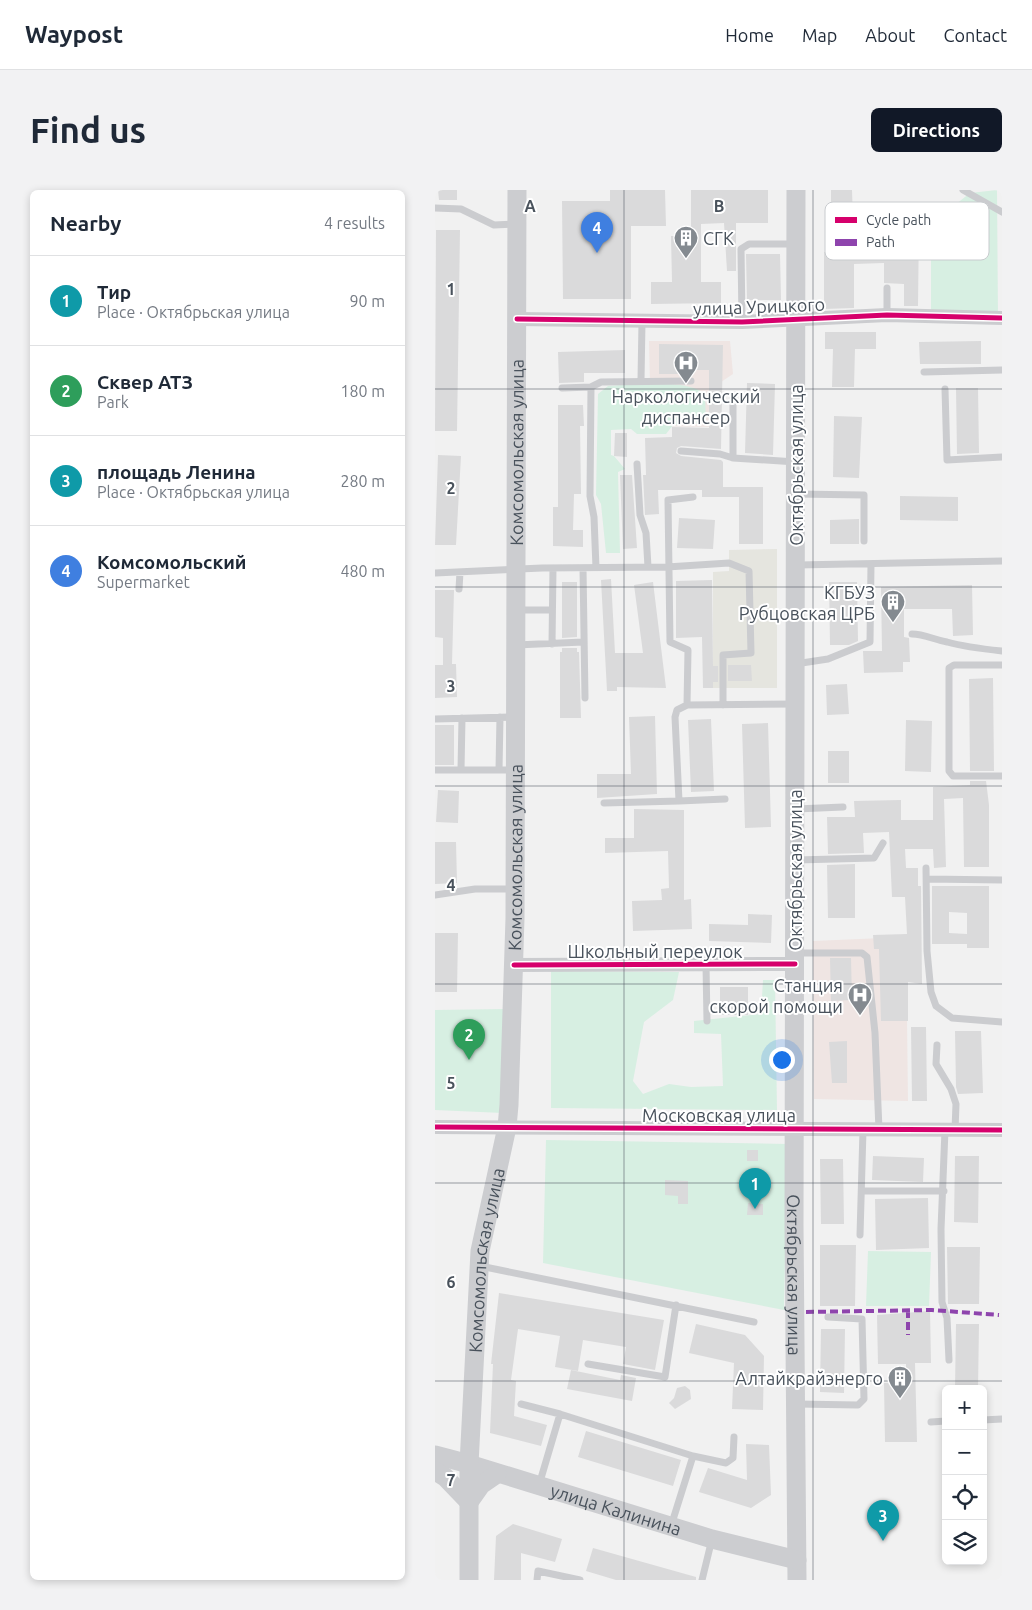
<!DOCTYPE html>
<meta charset="utf-8">
<style>
:root{--surface:#fff;--page:#f2f2f3;--text:#1f2937;--muted:#747a83;--line:#e0e1e3;--accent:#111827}
body{margin:0;font-family:Ubuntu,sans-serif;background:var(--page);color:var(--text)}
.controls{position:absolute;right:15px;bottom:15px;display:grid;overflow:hidden;border-radius:8px;box-shadow:0 2px 8px #0003}
.controls button{width:45px;height:45px;display:grid;place-items:center;padding:0;border:0;border-bottom:1px solid var(--line);background:var(--surface);color:var(--text);font:25px sans-serif}
.you{position:absolute;left:346px;top:869px;width:18px;height:18px;margin:-12px;border:4px solid #fff;border-radius:50%;background:#1a73e8;box-shadow:0 0 0 8px #1a73e833}
.badge{display:grid;place-items:center;width:32px;height:32px;border-radius:50%;background:var(--accent);color:#fff;font-size:16px;font-weight:700}
.pin{position:absolute;translate:-50% -41px;filter:drop-shadow(0 1px 2px #0008)}
.pin::after{content:'';position:absolute;top:26px;width:18px;height:15px;background:inherit;clip-path:polygon(0 0,100% 0,50% 100%)}
.list{margin:0;padding:0;list-style:none}
h2{display:flex;justify-content:space-between;align-items:center;height:65px;margin:0;padding:0 20px;font-size:21px}
h2 small{font-size:16px;font-weight:400;color:var(--muted)}
.list li{display:grid;grid-template-columns:32px 1fr auto;gap:15px;align-items:center;box-sizing:border-box;height:90px;padding:0 20px;border-top:1px solid var(--line)}
.list b{display:block;font-size:19px;white-space:nowrap}
.list p{margin:0;font-size:16px;white-space:nowrap;color:var(--muted)}
.list em{font-size:16px;font-style:normal;color:var(--muted)}
.icon{flex:none;width:28px;height:28px;fill:none;stroke:currentColor;stroke-width:2;stroke-linecap:round;stroke-linejoin:round}
.map{position:relative;flex:none;width:567px;height:1390px;overflow:hidden;border-radius:8px}
header{display:flex;align-items:center;gap:30px;box-sizing:border-box;height:70px;padding:0 25px;background:var(--surface);border-bottom:1px solid var(--line)}
header strong{font-size:24px}
nav{display:flex;gap:28px;margin-inline-start:auto;font-size:18px}
.intro{display:flex;align-items:center;justify-content:space-between;box-sizing:border-box;height:120px;padding:0 30px}
h1{margin:0;font-size:35px}
.button{padding:12px 22px;border-radius:8px;background:var(--accent);color:#fff;font-size:18px;font-weight:700}
main{display:flex;gap:30px;padding:0 30px}
aside{flex:1;background:var(--surface);border-radius:8px;box-shadow:0 2px 8px #0003}
.map>svg:first-child{display:block}
.commercial{fill:#e5e5df}
.medical{fill:#efe5e3}
.green{fill:#d7efe2}
.building{fill:#dadadb;fill-rule:evenodd}
.lines{fill:none;stroke-linecap:round;stroke-linejoin:round}
.service{stroke:#cbcccf;stroke-width:7}
.minor{stroke:#cbcccf;stroke-width:14}
.secondary{stroke:#cccdd0;stroke-width:19}
.quiet{stroke:#8e44ad;stroke-width:4;stroke-dasharray:8 4;stroke-linecap:butt}
.cycleway-casing{stroke:#fff;stroke-width:8}
.cycleway{stroke:#d6006c;stroke-width:5}
.grid{fill:none;stroke:#49525c;stroke-width:1;stroke-opacity:0.55}
.labels{text-anchor:middle;dominant-baseline:central;stroke-width:4;stroke-linejoin:round;paint-order:stroke}
.poi-label{font-size:18px;fill:#49525c;stroke:#fff;text-anchor:end}
.street-label{font-size:18px;fill:#49525c;stroke:#fff}
.key{fill:#fff;stroke:#c8cbce;stroke-width:1}
.key-label{font-size:14px;fill:#49525c}
.grid-label{font-size:16px;text-anchor:middle;font-weight:bold;fill:#49525c;stroke:#fff;stroke-width:4;stroke-linejoin:round;paint-order:stroke}
</style>
<header>
<strong>Waypost</strong>
<nav><a>Home</a><a>Map</a><a>About</a><a>Contact</a></nav>
</header>
<div class="intro"><h1>Find us</h1><a class="button">Directions</a></div>
<main>
<aside>
<h2>Nearby<small>4 results</small></h2>
<ul class="list">
<li><span class="badge" style="background:#0f9aa8">1</span><div><b>Тир</b><p>Place · Октябрьская улица</p></div><em>90 m</em></li>
<li><span class="badge" style="background:#2e9e5b">2</span><div><b>Сквер АТЗ</b><p>Park</p></div><em>180 m</em></li>
<li><span class="badge" style="background:#0f9aa8">3</span><div><b>площадь Ленина</b><p>Place · Октябрьская улица</p></div><em>280 m</em></li>
<li><span class="badge" style="background:#3f7fe0">4</span><div><b>Комсомольский</b><p>Supermarket</p></div><em>480 m</em></li>
</ul>
</aside>
<div class="map">
<svg width="567" height="1390" viewBox="0 0 567 1390">
<rect width="100%" height="100%" fill="#f1f1f1"/>
<path class="commercial" d="M342,359V498H278V382L294,381V360Z"/>
<path class="medical" d="M214,151H295L298,184L286,192L275,237L216,236Z
M471,747L473,911L379,909L378,751Z"/>
<path class="green" d="M562,0L563,128L496,127V34L535,3Z
M200,194C219,194 255,191 270,204L271,233L238,235L231,244H202L196,239L176,240V265L179,266L190,279L183,282L185,363H171L166,314L161,305L163,204L173,196Z
M116,781L244,782L238,810L209,832L198,891L208,904L234,894L256,897L288,896L286,844L259,843V831L326,824L328,790H340L342,920L116,918Z
M70,819L68,923L0,920V820Z
M111,950L352,954L349,1120L108,1073Z
M433,1061L496,1062L494,1116H431Z"/>
<path class="building" d="M3,0H22V10H4Z
M175,0H230L231,36H196V109H128L127,11H175Z
M256,0H333V33H301V81H292L289,33L266,34V92H286V113L216,114V92H237L236,46H256Z
M396,0H417L418,30H396Z
M459,32H484L483,116H469V94L449,93V73L419,74V118L389,119V62H419L418,54L459,53Z
M1,40H25L22,241H0Z
M311,64H345L346,110H312Z
M390,142H441V159H420L419,197H397L398,159H390Z
M546,151V174H485L484,152Z
M224,154L288,155L286,259L246,256L242,258L241,263L246,266L286,270L288,272V297H328V354H304V307H267V300H223L224,324L210,325L208,285H211L210,248L237,247V237L274,238V180H246V184H224Z
M190,160V183H149V192L124,193L123,162Z
M312,193L340,194L338,265L310,263Z
M521,198H543L544,263L522,264Z
M123,215H148L149,236H145L146,304H139L138,340H148V357L118,356V317H123Z
M399,226L427,227L424,288L398,287Z
M180,243H192V267L179,266Z
M3,265L26,266L21,355H0Z
M185,285H197L202,358L188,359Z
M465,306L523,307V331L465,330Z
M244,328L280,330L278,359L242,358Z
M424,329V354H395V330Z
M176,389L180,463H208L199,395L218,392L231,498L182,497V501H172L166,390Z
M277,390L278,476H283V492H278V498H268L267,447L241,448V391Z
M127,392H142V447L127,448Z
M394,392H422L423,451L414,455H395Z
M537,395L538,445L518,446L517,419H469V447L474,448L475,472H468V482L429,483L428,461H447L446,397Z
M0,400H19L17,474H21L22,507L0,508V475H8V448L0,447Z
M127,458H142V462H144L146,528H125V462H127Z
M293,475H316L317,491H293Z
M558,488L559,581H535L534,489Z
M412,494L414,524L392,525L391,495Z
M220,526L222,604L162,608V584H196L194,527Z
M276,529L279,601L256,602L253,530Z
M471,530L497,531L496,582L470,581Z
M333,533L336,637L310,638L307,534Z
M0,535H19V575H0Z
M393,561H414V593H393Z
M535,591H551L554,615V677H529L528,608L509,609L511,677L499,678L498,659H470L471,678H483V696H486L487,794L473,792V831H446L444,759H439L438,745L472,744L470,707H457L454,642L428,643L429,663L393,664L392,627H420L419,611L466,610V630H498V597L535,595Z
M3,600L24,601L23,633L1,632Z
M199,619L249,620V710L256,709L257,739L198,741L197,711L227,710L226,699L234,698L233,661L170,663V648H199Z
M0,652H21L22,693L0,694Z
M420,674V728H393L392,675Z
M497,696H554V758H532V754H497ZM514,722L532,723V744L514,743Z
M313,724L337,725L336,753L274,751V734L313,735Z
M0,743H23L22,802H0Z
M395,768H416L417,810L396,811Z
M285,797H313V825H285Z
M476,837H491L492,911H477Z
M520,841H546L548,903L523,904L521,897Z
M412,851V893H397L394,852Z
M312,960H323V971H312Z
M438,966L489,968L488,992L437,990Z
M520,966H544L543,1033L519,1032Z
M385,969H408L409,1034H386Z
M230,990L253,991V1014H243V1006L230,1005Z
M493,1008L494,1058L441,1060L440,1009Z
M313,1013L328,1014V1025H312Z
M385,1055H421L420,1116H385Z
M512,1057H545L544,1114H513Z
M64,1103L229,1130L220,1180L188,1174L191,1157L148,1150L143,1181L120,1177L125,1146L83,1139L76,1190L81,1191L79,1226L112,1235L106,1256L55,1243L58,1174H56Z
M495,1121L496,1173H480L482,1252H450L449,1193L471,1192V1174H443L442,1125Z
M261,1134L310,1145L329,1166L328,1220L297,1219L299,1173L254,1163Z
M521,1134H544L543,1199H520Z
M386,1139H410L409,1203L385,1202Z
M136,1180L185,1190L186,1185L201,1188L197,1211L132,1199Z
M250,1196L255,1200L256,1209L240,1219L234,1213L239,1208L242,1198Z
M151,1241L246,1270L238,1296L143,1267Z
M311,1254L334,1255L336,1305L316,1318L264,1302L273,1278L312,1290Z
M78,1334L127,1349L120,1372L86,1363V1390H59L61,1346Z
M158,1358L261,1387V1390H181L151,1381Z"/>
<g class="lines">
<path class="service" d="M528,0L567,22
M0,18L26,19L59,35L81,34
M452,125V98
M307,132L306,59L314,54H361
M489,182L567,180
M206,190L207,132
M156,197L155,306L159,327L161,378
M127,198L156,197L166,192L256,191
M510,199L512,270L567,267
M298,205V268
M246,261L285,264L298,268L361,272
M202,274L205,325L211,343L213,377
M361,304L429,305V351
M362,375L567,371
M148,378L150,508
M0,383L107,378L232,377L294,373L314,381L316,463L288,465V515
M24,399L25,382
M83,420H117
M477,444C489,444 500,450 512,452C530,457 548,459 567,461
M117,454L118,378
M81,455L148,452
M360,474L393,469L435,452L436,374
M567,475H519L514,478V581L518,586H567
M252,515L253,460L235,452L233,310L258,307
M0,529L80,527
M0,580H80
M26,580L27,528
M64,580L65,527
M244,611L290,609
M169,613L244,611L240,527L242,520L252,515L360,514
M361,619L408,617
M361,670L439,668L448,653
M491,678L492,761L496,802L501,816L517,828L567,832
M493,689L567,690
M0,705L40,699H79
M361,763H427L432,767L440,843L444,940
M271,775L272,831
M502,855L501,874L516,899L521,914L520,940
M510,940L506,1039L507,1112L512,1128L514,1170
M427,1001H509
M425,1045L428,940
M45,1076L319,1132
M153,1174L230,1187L241,1115
M86,1214L125,1224L104,1295
M361,1214L423,1215L429,1209L427,1129L393,1127
M125,1224L258,1266
M548,1230L567,1229
M496,1232L511,1231
M236,1336L258,1266L291,1273L298,1268L299,1247
M102,1390L103,1381L145,1390
M267,1390L277,1349"/>
<path class="minor" d="M82,129L307,132L452,125L567,128
M79,775L360,774
M0,937L567,940"/>
<g class="secondary">
<path id="s1" d="M361,0L359,1035L362,1390"/>
<path id="s2" d="M0,1265L34,1274L277,1349L362,1370"/>
<path d="M0,1281L10,1287L34,1312L46,1295L62,1284"/>
<path id="s3" d="M34,1390V1274L45,1061L72,937L74,915L80,728L82,0"/>
</g>
<path class="quiet" d="M473,1120V1145
M371,1122L497,1120L564,1125"/>
<defs>
<path id="cycleway" d="M82,129L307,132L452,125L567,128
M79,775L360,774
M0,937L567,940"/>
</defs>
<use href="#cycleway" class="cycleway-casing"/>
<use href="#cycleway" class="cycleway"/>
</g>
<path class="grid" d="M189,0V1390M378,0V1390M0,199H567M0,397H567M0,596H567M0,794H567M0,993H567M0,1191H567"/>
<defs>
<symbol id="building-pin" viewBox="-11 -11 22 30"><path d="M0 17L-7.5 6A9.5 9.5 0 1 1 7.5 6Z" fill="#848a90" stroke="#fff"/><path d="M-4-6H4V6H1V3H-1V6H-4ZM-2.5-4.3h1.7v1.8h-1.7ZM.8-4.3h1.7v1.8H.8ZM-2.5-1h1.7V.8h-1.7ZM.8-1h1.7V.8H.8Z" fill="#fff"/></symbol>
<symbol id="hospital-pin" viewBox="-11 -11 22 30"><path d="M0 17L-7.5 6A9.5 9.5 0 1 1 7.5 6Z" fill="#848a90" stroke="#fff"/><path d="M-5-5h3v3.5h4V-5h3V5h-3V1.5h-4V5h-3Z" fill="#fff"/></symbol>
</defs>
<g fill-rule="evenodd">
<use href="#building-pin" x="237" y="34" width="28" height="38"/>
<use href="#hospital-pin" x="237" y="159" width="28" height="38"/>
<use href="#building-pin" x="444" y="398" width="28" height="38"/>
<use href="#hospital-pin" x="411" y="791" width="28" height="38"/>
<use href="#building-pin" x="451" y="1174" width="28" height="38"/>
</g>
<g class="labels">
<g class="poi-label">
<text x="268" y="48" text-anchor="start">СГК</text>
<text x="251" y="206" text-anchor="middle">Наркологический<tspan x="251" dy="21">диспансер</tspan></text>
<text x="440" y="402">КГБУЗ<tspan x="440" dy="21">Рубцовская ЦРБ</tspan></text>
<text x="408" y="795">Станция<tspan x="408" dy="21">скорой помощи</tspan></text>
<text x="448" y="1188">Алтайкрайэнерго</text>
</g>
<g class="street-label">
<text transform="translate(324 116) rotate(-2)">улица Урицкого</text>
<text stroke="none"><textPath href="#s3" startOffset="1131">Комсомольская улица</textPath></text>
<text transform="translate(361 275) rotate(-90)">Октябрьская улица</text>
<text stroke="none"><textPath href="#s3" startOffset="726">Комсомольская улица</textPath></text>
<text transform="translate(360 680) rotate(-90)">Октябрьская улица</text>
<text x="220" y="761">Школьный переулок</text>
<text x="284" y="925">Московская улица</text>
<text stroke="none"><textPath href="#s3" startOffset="321">Комсомольская улица</textPath></text>
<text stroke="none"><textPath href="#s1" startOffset="1085">Октябрьская улица</textPath></text>
<text stroke="none"><textPath href="#s2" startOffset="189">улица Калинина</textPath></text>
</g>
</g>
<rect x="390" y="12" width="164" height="58" rx="8" class="key"/>
<rect x="400" y="27" width="22" height="6" fill="#d6006c"/>
<rect x="400" y="49" width="22" height="7" fill="#8e44ad"/>
<g class="key-label">
<text x="431" y="35">Cycle path</text>
<text x="431" y="57">Path</text>
</g>
<g class="grid-label">
<text x="95" y="22">A</text>
<text x="284" y="22">B</text>
<text x="16" y="105">1</text>
<text x="16" y="304">2</text>
<text x="16" y="502">3</text>
<text x="16" y="701">4</text>
<text x="16" y="899">5</text>
<text x="16" y="1098">6</text>
<text x="16" y="1296">7</text>
</g>
</svg>
<div class="controls">
<button>+</button>
<button>−</button>
<button><svg class="icon" aria-label="locate" viewBox="0 0 24 24"><circle cx="12" cy="12" r="6"/><path d="M12 2v4M12 18v4M2 12h4M18 12h4"/></svg></button>
<button><svg class="icon" aria-label="layers" viewBox="0 0 24 24"><path d="M12 4l9 5-9 5-9-5zM3 14l9 5 9-5"/></svg></button>
</div>
<div class="you"></div>
<div class="pin badge" style="left:320px;top:1019px;background:#0f9aa8">1</div>
<div class="pin badge" style="left:34px;top:870px;background:#2e9e5b">2</div>
<div class="pin badge" style="left:448px;top:1351px;background:#0f9aa8">3</div>
<div class="pin badge" style="left:162px;top:63px;background:#3f7fe0">4</div>
</div>
</main>
